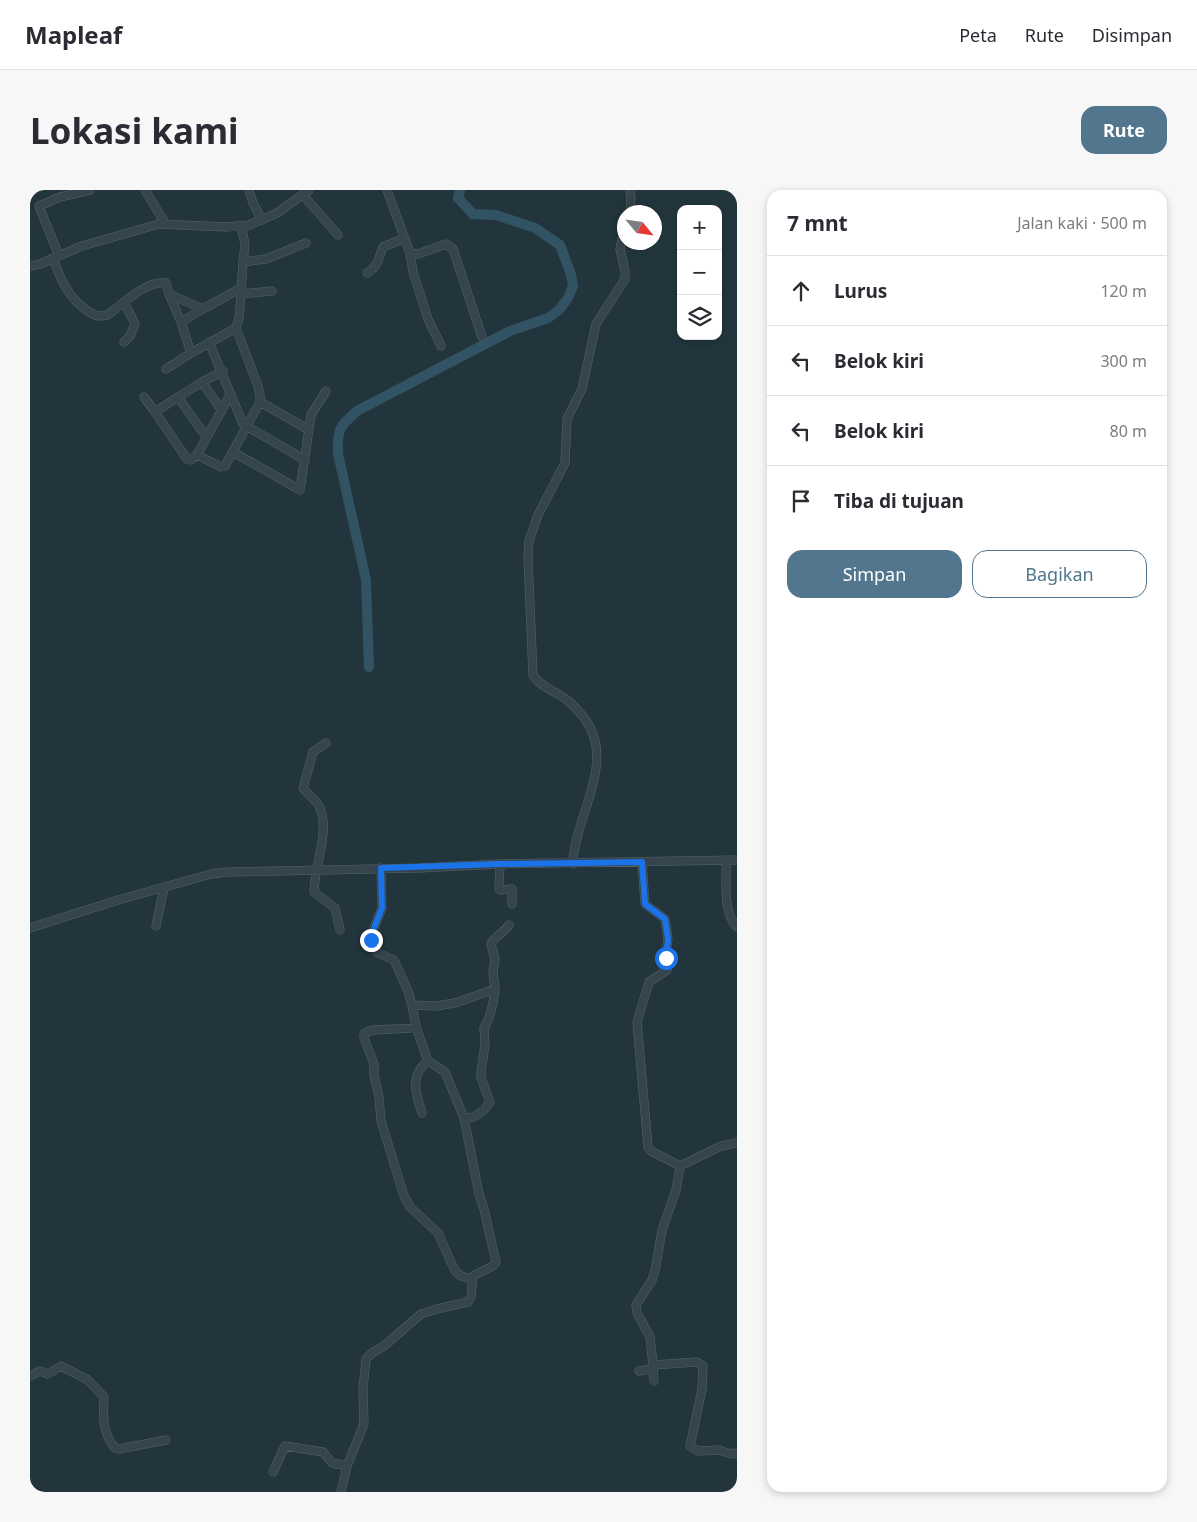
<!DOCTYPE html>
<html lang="id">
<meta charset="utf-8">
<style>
:root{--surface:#fff;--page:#f7f7f7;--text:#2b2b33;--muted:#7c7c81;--line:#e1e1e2;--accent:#52768e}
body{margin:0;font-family:"Noto Sans",sans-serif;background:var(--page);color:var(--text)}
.controls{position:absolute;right:15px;top:15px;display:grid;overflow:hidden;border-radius:10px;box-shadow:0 2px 8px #0003}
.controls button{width:45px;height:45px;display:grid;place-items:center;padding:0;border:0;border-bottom:1px solid var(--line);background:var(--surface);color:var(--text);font:25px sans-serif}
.compass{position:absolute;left:587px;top:15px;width:45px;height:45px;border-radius:50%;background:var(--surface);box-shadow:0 2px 8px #0003;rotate:119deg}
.stop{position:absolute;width:15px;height:15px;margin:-11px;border:4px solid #1a73e8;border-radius:50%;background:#fff}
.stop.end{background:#1a73e8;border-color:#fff;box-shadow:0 1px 5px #0008}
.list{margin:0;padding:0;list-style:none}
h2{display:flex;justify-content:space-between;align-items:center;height:65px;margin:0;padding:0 20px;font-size:21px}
h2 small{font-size:16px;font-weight:400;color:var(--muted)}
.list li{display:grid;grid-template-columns:32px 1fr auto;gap:15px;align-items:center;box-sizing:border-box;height:70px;padding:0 20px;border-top:1px solid var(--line)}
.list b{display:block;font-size:19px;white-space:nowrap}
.list em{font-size:16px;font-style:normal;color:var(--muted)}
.actions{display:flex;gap:10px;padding:15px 20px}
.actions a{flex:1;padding:11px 0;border:1px solid var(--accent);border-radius:15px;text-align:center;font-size:18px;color:var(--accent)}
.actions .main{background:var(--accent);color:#fff}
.icon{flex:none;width:28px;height:28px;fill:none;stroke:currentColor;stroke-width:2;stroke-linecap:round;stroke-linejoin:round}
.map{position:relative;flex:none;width:707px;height:1302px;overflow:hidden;border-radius:15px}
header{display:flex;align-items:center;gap:30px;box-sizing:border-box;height:70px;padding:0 25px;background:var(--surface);border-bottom:1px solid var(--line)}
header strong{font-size:24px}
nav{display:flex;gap:28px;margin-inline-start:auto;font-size:18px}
.intro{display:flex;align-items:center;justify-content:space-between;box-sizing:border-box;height:120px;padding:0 30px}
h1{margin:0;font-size:35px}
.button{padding:12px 22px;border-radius:15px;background:var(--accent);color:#fff;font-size:18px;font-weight:700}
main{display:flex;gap:30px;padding:0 30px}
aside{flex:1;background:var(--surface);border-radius:15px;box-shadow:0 2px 8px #0003}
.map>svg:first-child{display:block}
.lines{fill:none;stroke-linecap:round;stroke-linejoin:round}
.river{stroke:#325364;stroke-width:10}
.minor-casing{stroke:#54636b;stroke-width:9}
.minor{stroke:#36454d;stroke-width:8}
.route{stroke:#1a73e8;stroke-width:6}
</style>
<header>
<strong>Mapleaf</strong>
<nav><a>Peta</a><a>Rute</a><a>Disimpan</a></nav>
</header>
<div class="intro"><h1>Lokasi kami</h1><a class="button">Rute</a></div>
<main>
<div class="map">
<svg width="707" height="1302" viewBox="0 0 707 1302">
<rect width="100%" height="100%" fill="#22353d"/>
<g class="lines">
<path class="river" d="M339,477L336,390L308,264C307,239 309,237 327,221L480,141L518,128L529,120L538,108L543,96L541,85L530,55L505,38L466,25L443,24L428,8L430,0"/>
<defs>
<path id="minor" d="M115,0L135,33
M219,0L223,13L232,30
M357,0L380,63L388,64L416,54L423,59L452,147
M273,5L308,45
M600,22L601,8L600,0
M211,36L215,54L213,72L236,69L276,53
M380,63L383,82L398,129L411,156
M29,66L9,16L30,7L60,0
M23,68C30,88 38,107 55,119C61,124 69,128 77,125C81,123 85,119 89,116C102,106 119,91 136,93L139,104L173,119L211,98
M213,72L211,104L242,101
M0,76L10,74L52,56L129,34L196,37L219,35L247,23L279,0
M337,83C348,77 349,67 353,57L375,48
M139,104L151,132
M94,112L105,134L100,146L94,152
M173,119L151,132L161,163L206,138L209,129L211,104
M206,138L228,196L230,205V212L279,240
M179,152L213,234L275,270
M136,179L161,163
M172,192L148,207L176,247
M200,205L167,265L191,277L195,276L230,212
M114,207L125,222
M148,207L125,222L157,269L161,270L167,265
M192,221L172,192L193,181
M203,262L270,300L281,225L296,201
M296,553L283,562L273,598C278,605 285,609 289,616C301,640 284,676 284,702L305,718L310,740
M696,670C697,690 692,722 707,737
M612,672L615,714L635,729L638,749L636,764L637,780L619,792L607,832L618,957L621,961L650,976
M470,674L469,698L470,700L482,699V714
M543,674C544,627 587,573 555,529C549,521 542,513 533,507C523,501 509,495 503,485L498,368L499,351L508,325L535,273L537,229L552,199L566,134L595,89V81L590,59L594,40
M126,736L134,697
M0,738L88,710L181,684L198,682L390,678L470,674L707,670
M465,799L463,783L465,769L461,754C464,746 474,743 479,735
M382,815L406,816L425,813L465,799L463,813L459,828L454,838L455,855L451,881V888L460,912C454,921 445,929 434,928
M386,837C373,841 342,836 334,844V848L344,874V885L349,907L351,931L374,1006L380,1017L408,1043L425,1081L431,1086L442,1089
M392,923C386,904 379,886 398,871
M707,953L691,956L650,976L646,1000L632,1040L625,1081L622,1090L606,1115L607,1123L620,1147L623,1175L667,1172L673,1176L672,1199L660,1256L668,1261L689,1260L701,1264L707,1263
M623,1175L624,1191
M609,1181L622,1179
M0,1186L10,1181L18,1184L31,1176L58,1190L74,1207C73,1226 72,1243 85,1258L89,1259L136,1250
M243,1282L255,1256L293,1262L302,1273L317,1276
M311,1302L317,1276L334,1234L333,1199L336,1169L342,1163L354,1156L391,1124L407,1119L438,1112L441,1107L443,1086L463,1076L466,1072L454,1019L449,1004L434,928L415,882L398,871L386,837L382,815L378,801L364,770L348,763L345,759L341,750L342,743L352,718L351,678"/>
</defs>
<use href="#minor" class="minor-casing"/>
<use href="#minor" class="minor"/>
</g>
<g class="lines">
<path class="route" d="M341,750L342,743L352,718L351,678L470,674L612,672L615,714L635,729L638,749L636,768"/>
</g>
</svg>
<div class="controls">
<button>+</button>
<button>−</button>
<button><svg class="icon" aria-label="layers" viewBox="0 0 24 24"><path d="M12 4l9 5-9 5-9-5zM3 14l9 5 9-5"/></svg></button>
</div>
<svg class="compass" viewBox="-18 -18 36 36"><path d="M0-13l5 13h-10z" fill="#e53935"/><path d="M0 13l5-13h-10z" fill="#7c7c81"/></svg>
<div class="stop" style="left:636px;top:768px"></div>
<div class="stop end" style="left:341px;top:750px"></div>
</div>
<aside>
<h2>7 mnt<small>Jalan kaki · 500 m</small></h2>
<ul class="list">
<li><svg class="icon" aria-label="ahead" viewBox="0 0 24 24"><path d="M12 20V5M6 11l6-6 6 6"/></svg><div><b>Lurus</b></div><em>120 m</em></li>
<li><svg class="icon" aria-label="left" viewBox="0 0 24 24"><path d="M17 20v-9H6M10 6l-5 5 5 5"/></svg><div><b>Belok kiri</b></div><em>300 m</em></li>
<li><svg class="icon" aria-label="left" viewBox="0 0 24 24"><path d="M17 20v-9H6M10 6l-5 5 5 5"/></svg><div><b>Belok kiri</b></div><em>80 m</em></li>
<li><svg class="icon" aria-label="arrive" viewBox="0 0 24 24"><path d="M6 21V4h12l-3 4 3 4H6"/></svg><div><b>Tiba di tujuan</b></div></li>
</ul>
<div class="actions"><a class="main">Simpan</a><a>Bagikan</a></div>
</aside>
</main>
